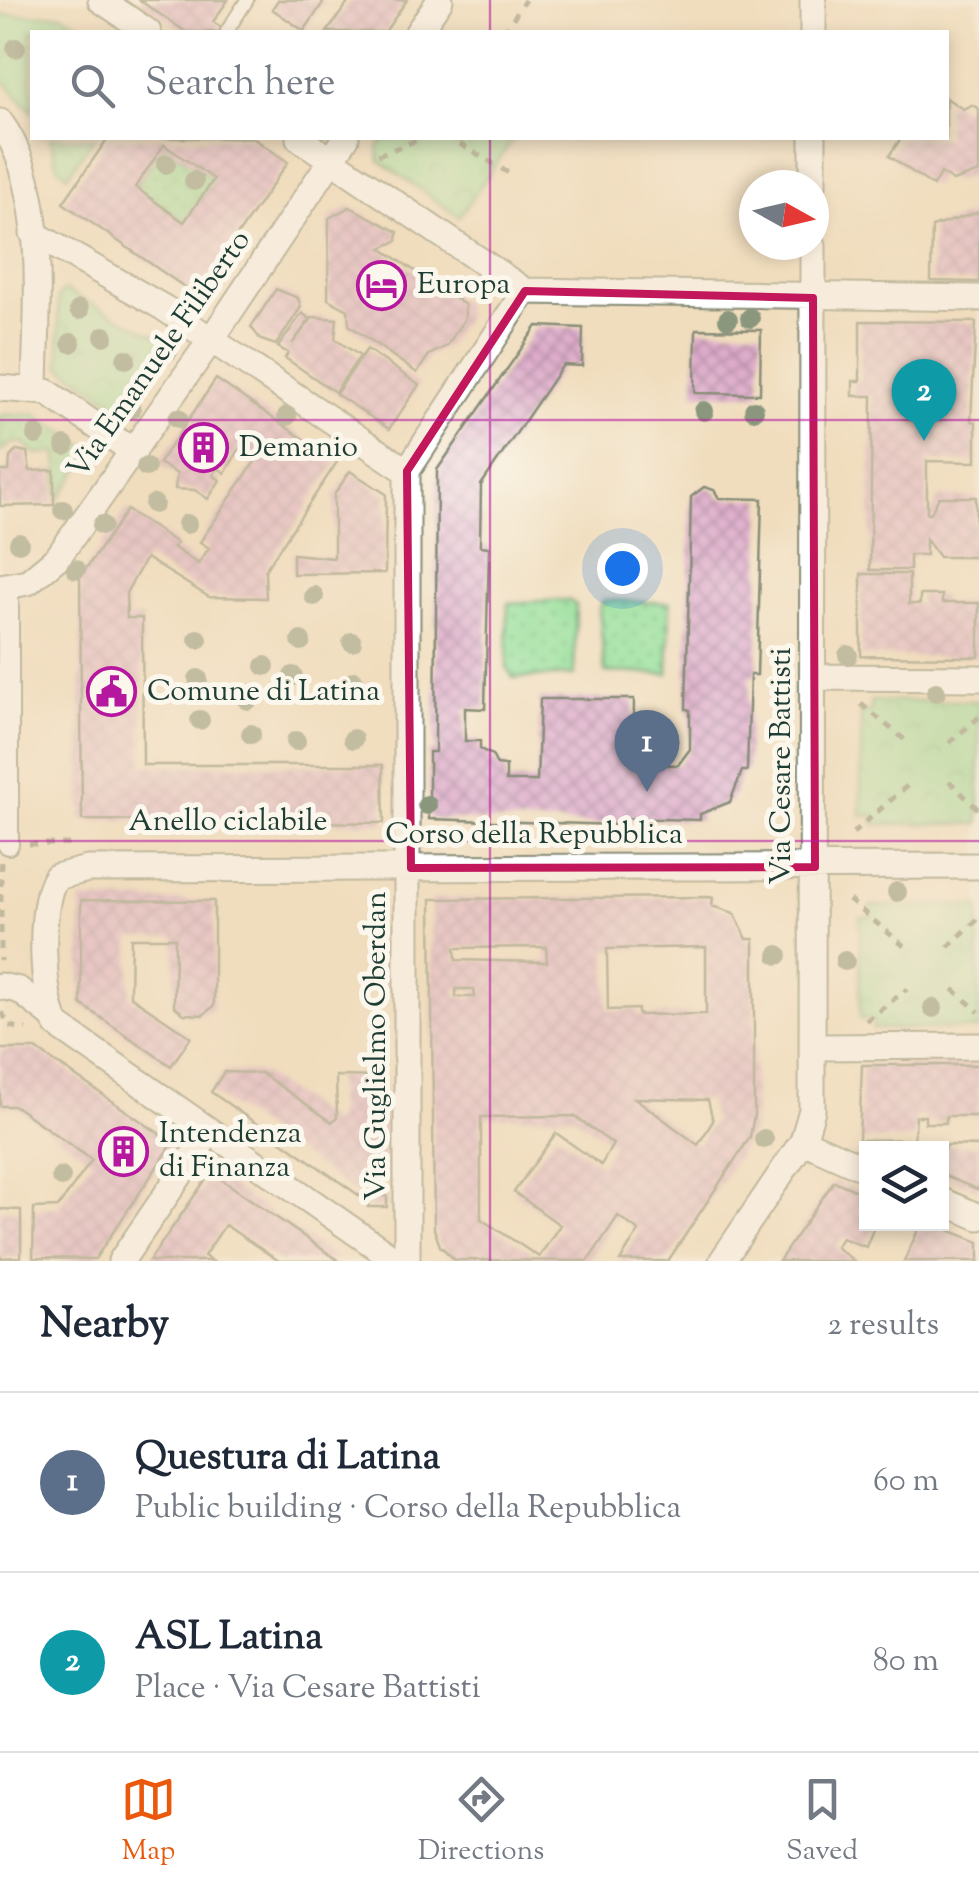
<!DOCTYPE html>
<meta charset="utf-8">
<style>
:root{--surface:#fff;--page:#f6f6f7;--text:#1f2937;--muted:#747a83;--line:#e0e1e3;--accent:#ea580c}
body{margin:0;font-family:"Sorts Mill Goudy",serif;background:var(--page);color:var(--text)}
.controls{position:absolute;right:30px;bottom:30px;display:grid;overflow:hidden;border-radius:0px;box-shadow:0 5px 15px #0003}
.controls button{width:90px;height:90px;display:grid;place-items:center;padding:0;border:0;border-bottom:2px solid var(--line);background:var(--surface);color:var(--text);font:50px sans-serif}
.compass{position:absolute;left:739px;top:170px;width:90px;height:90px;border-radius:50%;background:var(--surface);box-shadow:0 5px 15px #0003;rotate:98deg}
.you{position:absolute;left:622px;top:568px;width:35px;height:35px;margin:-25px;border:8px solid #fff;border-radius:50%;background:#1a73e8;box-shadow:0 0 0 15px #1a73e833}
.badge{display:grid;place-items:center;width:65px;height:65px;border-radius:50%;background:var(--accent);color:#fff;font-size:32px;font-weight:700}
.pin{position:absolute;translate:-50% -82px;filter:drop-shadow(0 2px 5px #0008)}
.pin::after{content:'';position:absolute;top:52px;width:35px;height:30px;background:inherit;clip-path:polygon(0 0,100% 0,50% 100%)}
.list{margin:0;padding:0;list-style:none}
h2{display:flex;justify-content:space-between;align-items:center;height:130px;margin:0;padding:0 40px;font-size:42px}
h2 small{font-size:32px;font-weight:400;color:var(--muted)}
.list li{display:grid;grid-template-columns:65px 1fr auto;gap:30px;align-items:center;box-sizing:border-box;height:180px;padding:0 40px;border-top:2px solid var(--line)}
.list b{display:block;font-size:38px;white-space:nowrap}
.list p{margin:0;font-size:32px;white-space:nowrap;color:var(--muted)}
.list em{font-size:32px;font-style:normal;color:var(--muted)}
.icon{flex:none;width:55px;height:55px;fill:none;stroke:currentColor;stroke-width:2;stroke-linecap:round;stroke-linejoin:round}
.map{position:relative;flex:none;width:979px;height:1261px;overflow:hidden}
.search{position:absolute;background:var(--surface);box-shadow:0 5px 15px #0003;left:30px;right:30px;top:30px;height:110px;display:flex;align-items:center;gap:25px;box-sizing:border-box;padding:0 35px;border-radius:0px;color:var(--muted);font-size:38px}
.sheet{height:490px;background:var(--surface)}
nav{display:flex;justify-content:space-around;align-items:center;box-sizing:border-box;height:140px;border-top:2px solid var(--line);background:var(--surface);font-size:28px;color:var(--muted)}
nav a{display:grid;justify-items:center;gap:5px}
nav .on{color:var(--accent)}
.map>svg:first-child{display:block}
.grass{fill:url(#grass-dots);stroke:#5a8e67;stroke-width:2.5}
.park{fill:url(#park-crowns);stroke:#5a8e67;stroke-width:2.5}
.building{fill:url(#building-cross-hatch);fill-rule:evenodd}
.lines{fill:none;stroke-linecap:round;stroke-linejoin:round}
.service-casing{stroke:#888d78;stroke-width:16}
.pedestrian-casing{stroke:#888d78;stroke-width:24}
.minor-casing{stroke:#888d78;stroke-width:29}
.path{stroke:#888d78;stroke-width:5;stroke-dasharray:8 8;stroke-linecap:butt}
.service{stroke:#fff;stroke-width:12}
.pedestrian{stroke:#fff;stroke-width:20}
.minor{stroke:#fff;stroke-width:25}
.tree{fill:#8a977d}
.marked{fill:none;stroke:#c2185b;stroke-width:8;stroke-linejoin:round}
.grid{fill:none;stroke:#b5179e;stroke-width:2.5;stroke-opacity:0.55}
.labels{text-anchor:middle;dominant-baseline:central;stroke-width:10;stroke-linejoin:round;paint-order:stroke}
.poi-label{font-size:30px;fill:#1f3d34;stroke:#fbf7ec;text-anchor:start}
.street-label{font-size:30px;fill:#1f3d34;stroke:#fbf7ec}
</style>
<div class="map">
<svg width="979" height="1261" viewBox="0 0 979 1261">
<defs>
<pattern id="grass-dots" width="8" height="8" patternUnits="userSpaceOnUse" patternTransform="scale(2.5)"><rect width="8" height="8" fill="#96df9a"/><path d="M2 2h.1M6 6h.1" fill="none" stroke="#81c085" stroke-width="1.8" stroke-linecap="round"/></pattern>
<pattern id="park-crowns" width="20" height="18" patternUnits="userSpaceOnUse" patternTransform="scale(2.5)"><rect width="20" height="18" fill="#96df9a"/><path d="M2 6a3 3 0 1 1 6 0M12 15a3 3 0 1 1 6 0" fill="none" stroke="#81c085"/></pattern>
<pattern id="building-cross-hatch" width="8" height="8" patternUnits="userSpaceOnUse" patternTransform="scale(2.5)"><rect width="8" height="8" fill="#deaccb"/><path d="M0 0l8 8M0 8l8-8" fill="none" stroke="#b38da6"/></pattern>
</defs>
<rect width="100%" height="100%" fill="#fbf7ec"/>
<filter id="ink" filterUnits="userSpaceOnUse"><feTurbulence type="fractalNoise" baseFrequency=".01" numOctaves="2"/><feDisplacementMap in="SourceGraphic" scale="20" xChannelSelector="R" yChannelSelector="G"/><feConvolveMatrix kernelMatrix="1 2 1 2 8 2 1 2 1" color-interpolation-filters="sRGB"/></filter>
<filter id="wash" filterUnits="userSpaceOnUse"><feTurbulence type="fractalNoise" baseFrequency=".0048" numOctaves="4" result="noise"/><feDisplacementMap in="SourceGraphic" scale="40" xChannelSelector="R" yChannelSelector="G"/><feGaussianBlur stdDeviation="2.25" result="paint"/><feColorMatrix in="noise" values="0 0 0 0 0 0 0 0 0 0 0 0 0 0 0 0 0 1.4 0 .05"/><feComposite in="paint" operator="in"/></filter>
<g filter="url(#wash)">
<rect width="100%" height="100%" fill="#f0ddbd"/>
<path class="grass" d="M164,145L214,179L184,222L135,187Z
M35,414L93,451L58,500V453L36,454L23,443L14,442L0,452V415Z
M568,600L576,605L574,675L513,678L507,668L508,603Z
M604,600L670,603L668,674L605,672L599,608Z"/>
<path class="park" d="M62,14L96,32H32V112L0,77V15Z
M50,138H94L68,175L58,167Z
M385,138H514L459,217L380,161L378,147Z
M64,290L167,341L122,407L60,366L58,296Z
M871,701H979V824H874V815H861V712H871Z
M871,906H979V1029H873V1019H860V917H871Z"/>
<g id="blocks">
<path class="building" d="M139,0H228L213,22L229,32H186Z
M278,0H325L304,31L272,9Z
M350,0H407L385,32H327Z
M946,98L963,109L972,105L979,109V172L953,181L941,173L933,186L889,156L901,138H946Z
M108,138H253L288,162L196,295L63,203ZM164,145L214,179L184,222L135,187Z
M350,207L398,232L397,241L381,248L465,305V318L447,346L429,355L417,373L349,325L348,310L328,299L329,218Z
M979,212V282L931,281L932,227Z
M276,289L298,298L301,307L276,345L261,340L251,327Z
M302,313L310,319L292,344L313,317L337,319L335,339L360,356L335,392L285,358L288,353L278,347Z
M860,321L976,322L971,421L976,422V462L927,461V513H931L939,497H976L975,557H939L926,539V555H910V570H870L872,396H853V381H860Z
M537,326L583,328L582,366L563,365L481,485L480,546L489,547L485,709L465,708V741H480V749L492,755L497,765L506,766V781H537L540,699H634L633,764L678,765L690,749V710L686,709L691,497L704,487L714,490L719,498L762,499L757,675H750L747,771H742L730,802L700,814V820L619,818V825L429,819V752H435L437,470Z
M696,329L761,330L760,394L695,393Z
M367,349L419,385L389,429L336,394Z
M216,379L337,462L265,570L266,598L209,597L146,558L126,593L127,618H142L143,765H383L384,823L82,820L80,577L127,510L177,543L173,547L198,564L209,548L200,542L256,460L244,452L250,443L245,440L225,473L218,468L213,475L220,480L208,499L195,490L175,489L177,474L159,463Z
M17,450L27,452L30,471L54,470V505L0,506V471H9L10,457Z
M350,471L386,494L385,573L293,574V554L334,558V495Z
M861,574H909V604H920V595H942V603H979V657L861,656Z
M713,897L712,906L734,913L747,939H754V1115L750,1137L668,1261H620L639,1231L618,1216L588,1261L455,1260L440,1246L434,1229L431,899ZM546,947L547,962L456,960L455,948ZM706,947V1014L638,1015V1009L608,1010L607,949ZM456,989H474L475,997H456ZM635,1098L708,1100L713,1121L698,1145ZM574,1116L613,1144L601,1165L556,1133L514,1192L560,1225L539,1257L481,1219V1117Z
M81,900L214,901V1006L203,1015L184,1014L174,1006L175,938H131L130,996L191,1037L171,1066L81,1004Z
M0,1049H36L173,1143L95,1259L33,1258L34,1208L58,1207L92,1160L15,1106H0Z
M862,1065H979V1116H946V1123H925V1116H916L914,1139L859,1140Z
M224,1072L261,1073L332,1122L337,1118L336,1076L384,1077V1183L360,1196L211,1092Z
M947,1145L979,1146V1190L942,1175V1154Z
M211,1172L339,1261H279L225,1225L204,1256L212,1261H149Z
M834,1181L866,1195V1224H875L866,1247L842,1238L836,1247L854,1261H779Z
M368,1195L387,1196V1207H368Z
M0,1209L21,1210V1257L0,1258Z
M921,1224H934L979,1242V1261H904Z"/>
</g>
</g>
<g filter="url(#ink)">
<use href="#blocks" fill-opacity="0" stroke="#888d78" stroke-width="2.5"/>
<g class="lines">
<defs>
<path id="service" d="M227,31L247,0"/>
<path id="pedestrian" d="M8,587V844"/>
<path id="minor" d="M101,0L148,32
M418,32L440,0
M813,32V0
M0,122C49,187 36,309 35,388
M299,138L525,291
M813,185V138
M33,233L164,308L407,471
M525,291L979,298
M0,388L47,392L134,452
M407,471V1261
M407,471L525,291
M0,587L28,582L58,557L211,340L346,138
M813,677L979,678
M0,986L19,990L51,1015
M815,1047L979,1046
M803,1141L866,1169
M942,1201L979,1217
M121,1261L210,1131
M397,1261L57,1025C41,999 38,901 56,877L88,869L979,866
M722,1261L803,1141L812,1110L813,245"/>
</defs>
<use href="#service" class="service-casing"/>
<use href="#pedestrian" class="pedestrian-casing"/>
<use href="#minor" class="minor-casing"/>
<path class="path" d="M482,32L485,29
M504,32L525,0
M460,144L512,175
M378,155L423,138
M861,704L905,740
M949,743L979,717
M949,781L979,810
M853,833L907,786
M29,844H73
M1,862V961
M849,900L909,950
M948,947L979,918
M953,989L979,1012
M2,1012L9,1026L26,1029
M866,1021L907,989"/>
<use href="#service" class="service"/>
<use href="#pedestrian" class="pedestrian"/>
<use href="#minor" class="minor"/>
</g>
<g class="tree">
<circle cx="16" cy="48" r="10"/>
<circle cx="166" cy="164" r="10"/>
<circle cx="194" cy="181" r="10"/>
<circle cx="79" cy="310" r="10"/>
<circle cx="750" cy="318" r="10"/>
<circle cx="728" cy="319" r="10"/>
<circle cx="104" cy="336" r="10"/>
<circle cx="71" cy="343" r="10"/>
<circle cx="168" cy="351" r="10"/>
<circle cx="126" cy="359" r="10"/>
<circle cx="131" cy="409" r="10"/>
<circle cx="754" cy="410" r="10"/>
<circle cx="704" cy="411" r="10"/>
<circle cx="287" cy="416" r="10"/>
<circle cx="178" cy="418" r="10"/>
<circle cx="36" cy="435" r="10"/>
<circle cx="65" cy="446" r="10"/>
<circle cx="146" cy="467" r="10"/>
<circle cx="154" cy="504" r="10"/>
<circle cx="63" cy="510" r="10"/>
<circle cx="187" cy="524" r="10"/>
<circle cx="102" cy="525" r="10"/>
<circle cx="19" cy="543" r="10"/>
<circle cx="76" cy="569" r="10"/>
<circle cx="314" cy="596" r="10"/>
<circle cx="198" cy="639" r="10"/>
<circle cx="301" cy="641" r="10"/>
<circle cx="352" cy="642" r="10"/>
<circle cx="848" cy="655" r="10"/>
<circle cx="265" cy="666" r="10"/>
<circle cx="293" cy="676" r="10"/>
<circle cx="198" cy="679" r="10"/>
<circle cx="354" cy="681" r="10"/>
<circle cx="936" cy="692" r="10"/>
<circle cx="248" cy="700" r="10"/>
<circle cx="200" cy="720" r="10"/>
<circle cx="251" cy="734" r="10"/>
<circle cx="353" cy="739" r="10"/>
<circle cx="296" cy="741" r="10"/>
<circle cx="427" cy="805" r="10"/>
<circle cx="897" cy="892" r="10"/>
<circle cx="778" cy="955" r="10"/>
<circle cx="845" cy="961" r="10"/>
<circle cx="933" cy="1008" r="10"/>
<circle cx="764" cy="1139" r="10"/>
<circle cx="61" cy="1177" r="10"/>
</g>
</g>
<path d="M0 0H979V1261H0ZM525,291L813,298L815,867L411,868L407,471Z" fill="#f0ddbd" fill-opacity=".55" fill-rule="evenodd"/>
<path class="marked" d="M525,291L813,298L815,867L411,868L407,471Z"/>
<path class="grid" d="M490,0V32M490,138V1261M0,420H979M0,841H979"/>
<defs>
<symbol id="hotel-ring" viewBox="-11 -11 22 22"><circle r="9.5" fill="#fbf7ec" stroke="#b5179e" stroke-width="1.5"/><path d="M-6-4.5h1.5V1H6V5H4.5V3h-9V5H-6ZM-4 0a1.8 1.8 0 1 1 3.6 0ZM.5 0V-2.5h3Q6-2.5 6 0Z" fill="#b5179e"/></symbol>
<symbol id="building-ring" viewBox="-11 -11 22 22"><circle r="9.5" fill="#fbf7ec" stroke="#b5179e" stroke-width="1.5"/><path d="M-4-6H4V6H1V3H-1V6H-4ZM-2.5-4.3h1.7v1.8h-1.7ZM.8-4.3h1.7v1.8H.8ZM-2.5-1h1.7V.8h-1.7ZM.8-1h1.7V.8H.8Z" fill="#b5179e"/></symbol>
<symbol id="civic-ring" viewBox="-11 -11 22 22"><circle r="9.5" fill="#fbf7ec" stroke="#b5179e" stroke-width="1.5"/><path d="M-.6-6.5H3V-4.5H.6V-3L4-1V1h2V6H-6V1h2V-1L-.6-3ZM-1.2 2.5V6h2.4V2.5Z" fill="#b5179e"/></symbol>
</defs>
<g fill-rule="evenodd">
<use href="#hotel-ring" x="354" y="258" width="55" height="55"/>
<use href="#building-ring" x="176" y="420" width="55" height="55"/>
<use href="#civic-ring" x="84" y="664" width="55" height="55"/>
<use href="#building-ring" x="96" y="1124" width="55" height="55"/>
</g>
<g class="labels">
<g class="poi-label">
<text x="417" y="285">Europa</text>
<text x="239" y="448">Demanio</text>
<text x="147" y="692">Comune di Latina</text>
<text x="159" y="1134">Intendenza<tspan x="159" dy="34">di Finanza</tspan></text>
</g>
<g class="street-label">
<text transform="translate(160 355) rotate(-55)">Via Emanuele Filiberto</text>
<text transform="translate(782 766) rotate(-90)">Via Cesare Battisti</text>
<text x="228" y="822">Anello ciclabile</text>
<text x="534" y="835">Corso della Repubblica</text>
<text transform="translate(377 1046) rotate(-90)">Via Guglielmo Oberdan</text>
</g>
</g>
</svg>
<div class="controls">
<button><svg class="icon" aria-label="layers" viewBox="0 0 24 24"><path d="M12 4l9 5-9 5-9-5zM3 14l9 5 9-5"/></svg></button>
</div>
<svg class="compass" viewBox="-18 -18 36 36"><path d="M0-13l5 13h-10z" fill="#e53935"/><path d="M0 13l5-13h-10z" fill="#747a83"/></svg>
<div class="you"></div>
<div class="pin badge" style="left:647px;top:792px;background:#5c6f8a">1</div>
<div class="pin badge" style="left:924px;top:441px;background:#0f9aa8">2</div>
<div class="search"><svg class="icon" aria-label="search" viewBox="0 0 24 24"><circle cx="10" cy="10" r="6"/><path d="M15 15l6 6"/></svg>Search here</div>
</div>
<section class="sheet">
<h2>Nearby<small>2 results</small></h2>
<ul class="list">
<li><span class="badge" style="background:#5c6f8a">1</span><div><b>Questura di Latina</b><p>Public building · Corso della Repubblica</p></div><em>60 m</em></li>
<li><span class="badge" style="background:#0f9aa8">2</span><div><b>ASL Latina</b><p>Place · Via Cesare Battisti</p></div><em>80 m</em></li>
</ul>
</section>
<nav>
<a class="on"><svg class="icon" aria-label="map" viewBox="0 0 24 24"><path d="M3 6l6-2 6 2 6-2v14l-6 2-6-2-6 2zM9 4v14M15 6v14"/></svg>Map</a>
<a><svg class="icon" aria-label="directions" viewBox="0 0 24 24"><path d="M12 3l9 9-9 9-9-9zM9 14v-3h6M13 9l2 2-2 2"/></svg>Directions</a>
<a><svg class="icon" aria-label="saved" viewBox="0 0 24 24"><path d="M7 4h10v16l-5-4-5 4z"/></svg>Saved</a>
</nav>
